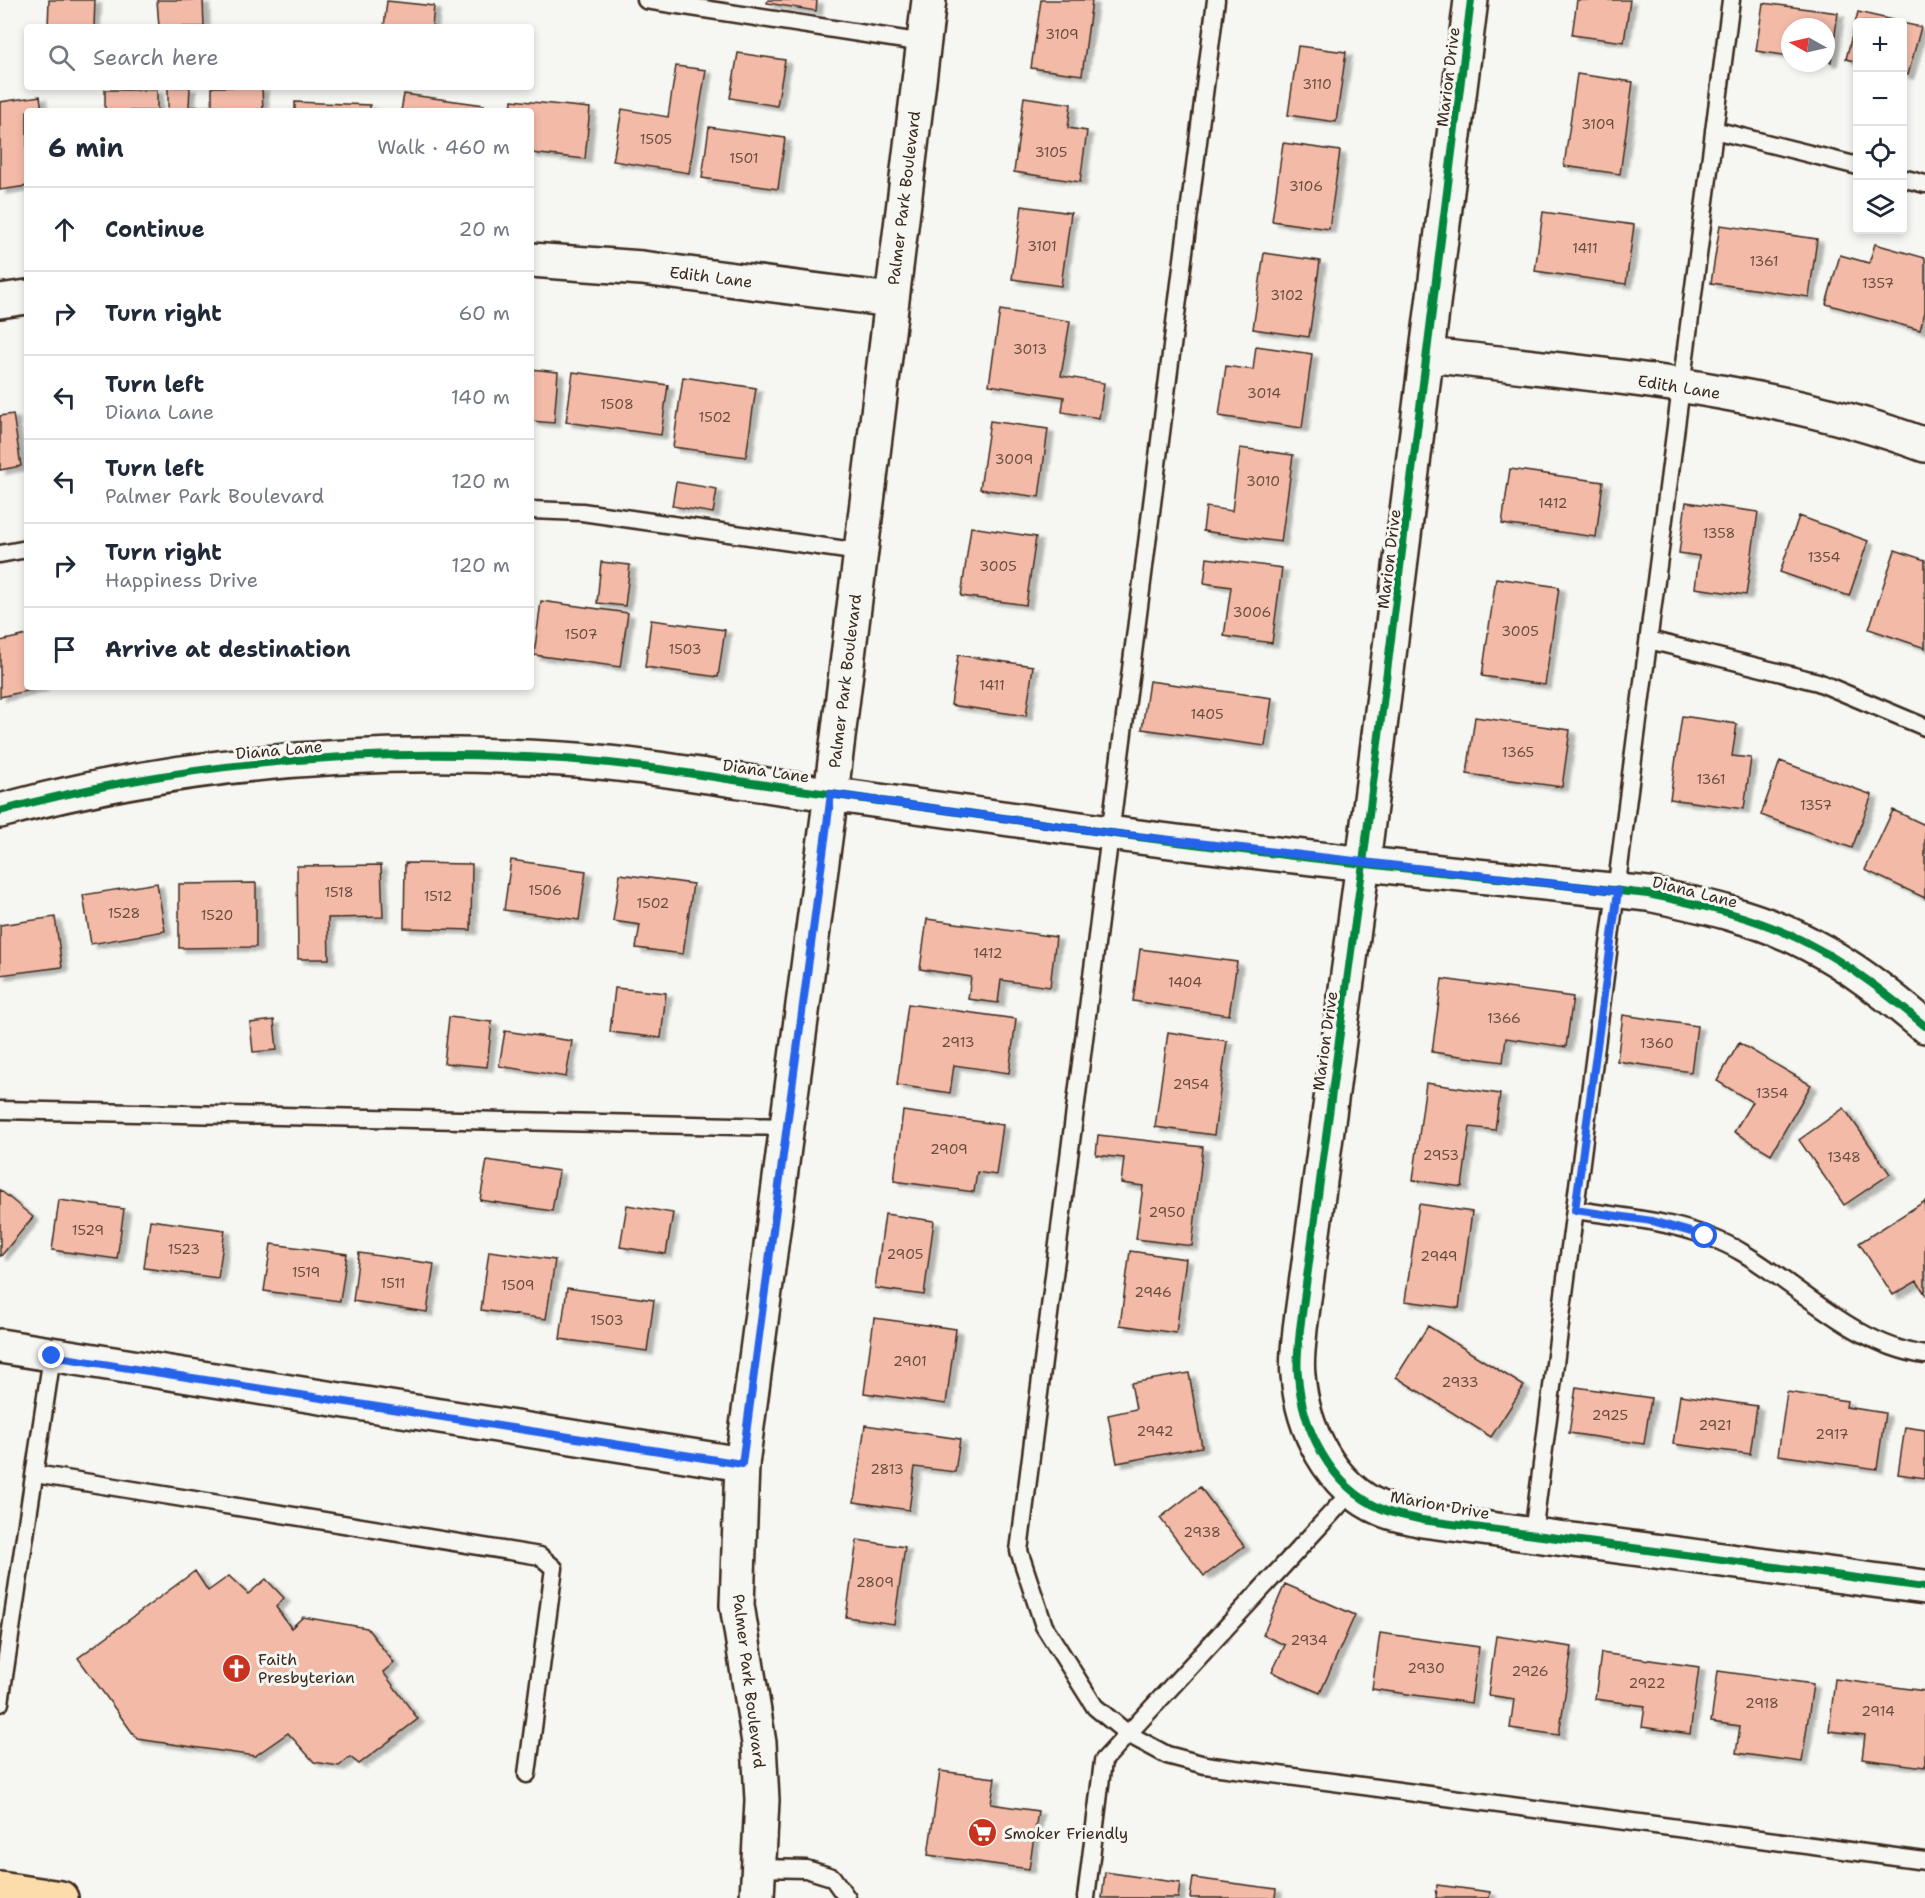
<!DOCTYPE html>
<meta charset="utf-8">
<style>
:root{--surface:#fff;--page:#f2f2f3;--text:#1f2937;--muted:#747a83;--line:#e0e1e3}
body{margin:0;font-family:"Shantell Sans",sans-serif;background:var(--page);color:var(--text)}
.controls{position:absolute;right:18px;top:18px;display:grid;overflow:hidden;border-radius:6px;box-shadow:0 3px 9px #0003}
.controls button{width:54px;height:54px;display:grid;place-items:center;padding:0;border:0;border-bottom:2px solid var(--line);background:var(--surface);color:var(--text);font:30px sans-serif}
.compass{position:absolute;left:1781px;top:18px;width:54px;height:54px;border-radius:50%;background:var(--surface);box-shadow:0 3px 9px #0003;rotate:278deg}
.stop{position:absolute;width:18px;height:18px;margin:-14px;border:4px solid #2563eb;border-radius:50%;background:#fff}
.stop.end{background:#2563eb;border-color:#fff;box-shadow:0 2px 6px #0008}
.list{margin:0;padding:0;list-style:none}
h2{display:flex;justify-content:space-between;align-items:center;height:78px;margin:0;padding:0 24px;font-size:26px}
h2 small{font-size:20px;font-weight:400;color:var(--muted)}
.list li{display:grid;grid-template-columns:39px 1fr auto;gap:18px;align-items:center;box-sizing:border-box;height:84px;padding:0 24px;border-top:2px solid var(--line)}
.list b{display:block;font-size:22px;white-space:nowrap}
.list p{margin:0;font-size:20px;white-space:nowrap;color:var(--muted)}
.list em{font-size:20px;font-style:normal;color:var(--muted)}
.icon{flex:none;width:33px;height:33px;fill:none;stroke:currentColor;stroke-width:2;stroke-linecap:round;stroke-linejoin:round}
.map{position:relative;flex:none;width:1925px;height:1898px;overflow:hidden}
.search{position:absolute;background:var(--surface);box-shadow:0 3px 9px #0003;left:24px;top:24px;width:510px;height:66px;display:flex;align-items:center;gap:15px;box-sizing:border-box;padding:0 21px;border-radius:6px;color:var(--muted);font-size:22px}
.panel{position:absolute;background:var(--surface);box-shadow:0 3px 9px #0003;left:24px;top:108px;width:510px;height:582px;border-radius:6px}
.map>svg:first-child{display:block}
.building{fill:#f3baa8;stroke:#3b2a1e;stroke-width:1.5;filter:url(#shadow)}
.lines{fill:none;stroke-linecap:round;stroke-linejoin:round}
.lane-casing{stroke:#3b2a1e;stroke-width:21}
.street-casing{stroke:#3b2a1e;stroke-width:38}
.secondary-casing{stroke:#3b2a1e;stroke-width:38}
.primary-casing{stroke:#3b2a1e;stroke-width:38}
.lane{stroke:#f6f6f2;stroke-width:16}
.street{stroke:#f6f6f2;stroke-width:33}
.secondary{stroke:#f6f6f2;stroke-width:33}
.primary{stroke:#fddcac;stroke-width:33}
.cycleway-casing{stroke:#f6f6f2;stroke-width:11}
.cycleway{stroke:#00873e;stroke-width:8}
.route{stroke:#2563eb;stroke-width:8}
.labels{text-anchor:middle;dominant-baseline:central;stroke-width:6;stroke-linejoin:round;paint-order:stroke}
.number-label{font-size:14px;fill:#694e40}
.street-label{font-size:16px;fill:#3b2a1e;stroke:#f6f6f2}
.poi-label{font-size:16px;fill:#3b2a1e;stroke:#f6f6f2;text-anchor:start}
</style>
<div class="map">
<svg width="1925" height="1898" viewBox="0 0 1925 1898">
<defs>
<filter id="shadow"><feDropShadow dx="6" dy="4" stdDeviation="1.5" flood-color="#0004"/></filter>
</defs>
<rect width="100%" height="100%" fill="#f6f6f2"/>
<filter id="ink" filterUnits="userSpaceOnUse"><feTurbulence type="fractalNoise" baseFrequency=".0167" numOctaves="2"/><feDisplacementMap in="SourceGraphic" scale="12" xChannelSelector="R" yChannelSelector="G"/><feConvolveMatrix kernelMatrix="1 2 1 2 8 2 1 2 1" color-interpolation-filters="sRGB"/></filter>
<g filter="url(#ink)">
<path class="building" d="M49,0H95L94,27H48Z
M157,0H203L204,27H159Z
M768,0H817L816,11L767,3Z
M1041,0H1092L1082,75L1031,68Z
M1577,0H1630L1624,42L1572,35Z
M387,1L434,6L432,27H384Z
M1763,3L1838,13L1831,62L1826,61V27H1790V56L1756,51Z
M1858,12L1901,22H1858V62L1846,59Z
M1902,23L1921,27L1908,75L1902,74Z
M1298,46L1346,52L1336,122L1288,115Z
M738,53L785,60L777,106L730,98Z
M676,66L706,70L689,173L613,161L622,109L668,117Z
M1577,74L1633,82L1620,174L1564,166Z
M168,87H190L189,107L212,106V87H262L263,111H168Z
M105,90H157V111H105Z
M404,94L484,105V111H401Z
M40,96L42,111H27V186L0,190V102Z
M1024,97L1071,104L1068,128L1087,131L1080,182L1014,172Z
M512,100L590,108L585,159L531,153V111H511Z
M295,102L370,105V111H295Z
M709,127L785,138L778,189L702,178Z
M1283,143L1340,151L1329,229L1272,221Z
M1022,206L1071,213L1061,286L1012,279Z
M1543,212L1634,225L1626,284L1535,271Z
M1720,225L1817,239L1809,297L1711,283Z
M1875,244L1925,258V312L1920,330L1826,304L1840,255L1869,263Z
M1264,253L1320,261L1309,337L1253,329Z
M1000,310L1070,321L1061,376L1104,383L1099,418L1062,412L1064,397L989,385Z
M1256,346L1312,354L1302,428L1219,416L1226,366L1253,370Z
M531,369L558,372L554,423L531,421Z
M573,372L668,385L661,435L566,422Z
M683,377L756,388L746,457L673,447Z
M13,414L21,466L0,470V416Z
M990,421L1048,429L1039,497L980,489Z
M1240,448L1293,455L1281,542L1203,531L1206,507L1232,511Z
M1510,469L1603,482L1596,537L1502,524Z
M676,482L717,489L713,513L672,506Z
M1686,502L1758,512L1746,595L1695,588L1699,556L1679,553Z
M1799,516L1868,541L1849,596L1780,572Z
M971,527L1036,537L1026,605L961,596Z
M1895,550L1925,560V648L1869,629Z
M1207,558L1282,568L1272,643L1224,636L1231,587L1204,583Z
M601,562L630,565L625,606L597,603Z
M1496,578L1559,587L1545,685L1482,676Z
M541,601L628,613L620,667L534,655Z
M651,620L725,630L718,677L645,667Z
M27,635V687H43L0,697V641Z
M958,655L1033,666L1026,716L951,705Z
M1149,681L1272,698L1265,746L1142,729Z
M1682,716L1737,724L1732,756L1751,758L1744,809L1670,799Z
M1475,717L1570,730L1562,787L1467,774Z
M1780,761L1872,795L1852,848L1761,815Z
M1893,810L1925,825V898L1865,870Z
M511,860L586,871L579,920L504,910Z
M405,863L472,864L471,930L404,928Z
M381,865L383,917L328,918L329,959H298L297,866Z
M620,874L693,884L683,954L636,948L640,925L613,921Z
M157,883L165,931L91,944L83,895Z
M256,883V947L179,948V884Z
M55,917L62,967L0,975V925Z
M927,919L1056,937L1050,987L1001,980L998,1003L968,999L971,977L920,969Z
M1140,949L1237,962L1229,1015L1133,1001Z
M1442,979L1573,997L1566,1047L1506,1038L1503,1062L1432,1052Z
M615,988L666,993L661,1038L610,1032Z
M908,1004L1016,1019L1009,1073L954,1065L950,1093L897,1085Z
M1623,1015L1697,1026L1691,1072L1617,1061Z
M449,1017L492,1022L487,1067L444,1063Z
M274,1020L277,1050L253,1052L250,1023Z
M505,1031L572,1041L566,1077L499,1066Z
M1168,1032L1227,1041L1214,1135L1155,1127Z
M1739,1043L1811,1085L1771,1154L1734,1132L1752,1102L1717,1081Z
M1426,1083L1500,1094L1495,1130L1470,1127L1462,1187L1413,1180Z
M1844,1108L1890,1174L1844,1205L1799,1140Z
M903,1111L1003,1125L996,1175L977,1172L974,1192L894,1181Z
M1098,1135L1203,1147L1192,1246L1136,1239L1143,1186L1121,1183L1124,1158L1096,1155Z
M487,1160L559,1171L552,1211L480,1200Z
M0,1190L33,1217L1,1256H0Z
M59,1200L124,1209L117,1259L52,1250Z
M1925,1201V1294L1917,1281L1893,1295L1859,1243Z
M1419,1204L1472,1212L1459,1308L1405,1301Z
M627,1205L673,1213L666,1254L620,1247Z
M885,1214L934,1221L924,1295L875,1288Z
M150,1220L225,1230L218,1278L144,1268Z
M271,1244L347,1254L340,1301L264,1291Z
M489,1251L555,1260L546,1319L481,1310Z
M1130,1251L1186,1259L1176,1333L1120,1325Z
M359,1253L434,1264L427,1312L353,1301Z
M567,1288L654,1300L647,1351L560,1339Z
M874,1318L956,1329L946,1404L864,1393Z
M1428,1326L1524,1386L1491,1437L1396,1377Z
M1189,1373L1202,1447L1117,1463L1108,1415L1136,1409L1131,1383Z
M1576,1387L1651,1398L1644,1444L1569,1433Z
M1787,1392L1847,1401L1846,1407L1885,1413L1877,1469L1778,1455Z
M1680,1395L1757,1406L1750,1454L1673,1444Z
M865,1425L960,1439L955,1472L915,1467L909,1510L854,1502Z
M1905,1427L1925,1430V1478L1898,1474Z
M1200,1487L1244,1546L1204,1576L1160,1518Z
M857,1540L905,1547L894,1624L846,1617Z
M195,1571L208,1591L229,1576L248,1594L266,1579L284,1598L276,1607L291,1628L303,1617L367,1628L394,1663L383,1672L418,1719L359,1764L350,1757L339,1766L314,1762L288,1733L255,1756L137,1739L78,1658Z
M1285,1584L1355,1615L1320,1693L1272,1672L1285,1645L1263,1635Z
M1380,1633L1479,1647L1471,1703L1372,1689Z
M1496,1636L1572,1647L1559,1735L1510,1728L1514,1699L1488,1695Z
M1601,1653L1699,1667L1690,1734L1642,1727L1645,1706L1595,1699Z
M1718,1671L1813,1684L1802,1762L1736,1753L1740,1726L1711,1722Z
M1835,1679L1925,1691V1767L1862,1759L1865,1735L1829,1731Z
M940,1771L995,1778L991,1804L1038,1811L1029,1869L928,1855Z
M1105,1872L1180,1883L1178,1898H1102Z
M1193,1878L1276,1889L1275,1898H1190Z
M1437,1885L1490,1892L1489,1898H1436Z"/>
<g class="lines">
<defs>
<path id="lane" d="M646,0L924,43
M1216,0L1019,1551L1044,1626L1095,1707L1128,1734L1167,1755L1205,1765L1925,1861
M1714,130L1858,166
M1902,178L1925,184
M531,510L582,512L860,552
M0,554L27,549
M1649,640L1818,682L1925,727
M0,1110L787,1127
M1575,1210C1631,1218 1693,1223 1743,1253C1802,1288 1855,1345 1925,1355
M35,1474L540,1556L554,1568L527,1774
M1533,1534L1731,0
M0,1703L52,1356
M759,1868L806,1869L832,1877L847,1898
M1086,1898L1103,1761L1351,1492"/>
<path id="street" d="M1471,0L1363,863L1300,1329C1299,1344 1296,1360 1298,1375C1302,1428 1330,1487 1382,1509C1394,1515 1409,1516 1422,1520L1925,1587
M531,260L642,268L891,300
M0,301L27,297
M1428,355C1595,375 1767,386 1925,445
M0,811C182,761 375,747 563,759C638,764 712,777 786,788C880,801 974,814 1067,827C1260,855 1454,873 1648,894C1702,905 1760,918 1809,944C1852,966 1888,995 1925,1026
M0,1346L742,1464"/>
<path id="secondary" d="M757,1898L762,1800L759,1743L737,1605L742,1464L831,794L929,0"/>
<path id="primary" d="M0,1889L61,1898"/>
</defs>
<use href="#lane" class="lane-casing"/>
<use href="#street" class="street-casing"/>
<use href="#secondary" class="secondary-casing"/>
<use href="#primary" class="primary-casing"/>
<use href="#lane" class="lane"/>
<use href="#street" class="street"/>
<use href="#secondary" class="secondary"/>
<use href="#primary" class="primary"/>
<defs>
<path id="cycleway" d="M1471,0L1363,863L1300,1329C1299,1344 1296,1360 1298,1375C1302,1428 1330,1487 1382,1509C1394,1515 1409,1516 1422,1520L1925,1587
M0,811C182,761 375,747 563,759C638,764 712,777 786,788C880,801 974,814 1067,827C1260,855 1454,873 1648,894C1702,905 1760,918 1809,944C1852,966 1888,995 1925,1026"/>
</defs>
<use href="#cycleway" class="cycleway-casing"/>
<use href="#cycleway" class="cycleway"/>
</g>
</g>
<g class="lines" filter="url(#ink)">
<path class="route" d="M52,1356L742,1464L831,794L1110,833L1618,891L1575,1210L1652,1221L1705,1236"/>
</g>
<defs>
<symbol id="church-disc" viewBox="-11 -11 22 22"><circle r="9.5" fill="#c8321e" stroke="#f6f6f2"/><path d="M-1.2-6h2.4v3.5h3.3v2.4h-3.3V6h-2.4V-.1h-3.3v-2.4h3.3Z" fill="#fff"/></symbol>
<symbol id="supermarket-disc" viewBox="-11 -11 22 22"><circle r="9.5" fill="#c8321e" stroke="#f6f6f2"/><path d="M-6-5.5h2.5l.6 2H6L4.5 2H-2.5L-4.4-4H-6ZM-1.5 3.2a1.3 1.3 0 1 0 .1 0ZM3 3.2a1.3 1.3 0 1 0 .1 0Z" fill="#fff"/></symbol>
</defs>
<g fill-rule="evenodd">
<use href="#church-disc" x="220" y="1652" width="33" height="33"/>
<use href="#supermarket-disc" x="966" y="1816" width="33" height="33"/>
</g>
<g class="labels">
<g class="number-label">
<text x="1062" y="34">3109</text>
<text x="1317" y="84">3110</text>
<text x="1598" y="124">3109</text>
<text x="656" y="139">1505</text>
<text x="1051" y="152">3105</text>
<text x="744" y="158">1501</text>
<text x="1306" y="186">3106</text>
<text x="1042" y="246">3101</text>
<text x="1585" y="248">1411</text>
<text x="1764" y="261">1361</text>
<text x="1878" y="283">1357</text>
<text x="1287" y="295">3102</text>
<text x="1030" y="349">3013</text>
<text x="1264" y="393">3014</text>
<text x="617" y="404">1508</text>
<text x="715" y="417">1502</text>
<text x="1014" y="459">3009</text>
<text x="1263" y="481">3010</text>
<text x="1553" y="503">1412</text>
<text x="1719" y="533">1358</text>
<text x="1824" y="557">1354</text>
<text x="998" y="566">3005</text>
<text x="1252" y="612">3006</text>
<text x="1520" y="631">3005</text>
<text x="581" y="634">1507</text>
<text x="685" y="649">1503</text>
<text x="992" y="685">1411</text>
<text x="1207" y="714">1405</text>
<text x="1518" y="752">1365</text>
<text x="1711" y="779">1361</text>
<text x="1816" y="805">1357</text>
<text x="545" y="890">1506</text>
<text x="339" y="892">1518</text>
<text x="438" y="896">1512</text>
<text x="653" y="903">1502</text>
<text x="124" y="913">1528</text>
<text x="217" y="915">1520</text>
<text x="988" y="953">1412</text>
<text x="1185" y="982">1404</text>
<text x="1504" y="1018">1366</text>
<text x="958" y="1042">2913</text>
<text x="1657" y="1043">1360</text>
<text x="1191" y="1084">2954</text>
<text x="1772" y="1093">1354</text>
<text x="949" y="1149">2909</text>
<text x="1441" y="1155">2953</text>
<text x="1844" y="1157">1348</text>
<text x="1167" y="1212">2950</text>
<text x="88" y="1230">1529</text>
<text x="184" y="1249">1523</text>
<text x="905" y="1254">2905</text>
<text x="1439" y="1256">2949</text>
<text x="306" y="1272">1519</text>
<text x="393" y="1283">1511</text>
<text x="518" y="1285">1509</text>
<text x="1153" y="1292">2946</text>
<text x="607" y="1320">1503</text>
<text x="910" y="1361">2901</text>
<text x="1460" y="1382">2933</text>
<text x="1610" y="1415">2925</text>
<text x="1715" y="1425">2921</text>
<text x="1155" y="1431">2942</text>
<text x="1832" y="1434">2917</text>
<text x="887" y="1469">2813</text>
<text x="1202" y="1532">2938</text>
<text x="875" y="1582">2809</text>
<text x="1309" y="1640">2934</text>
<text x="1426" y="1668">2930</text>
<text x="1530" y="1671">2926</text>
<text x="1647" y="1683">2922</text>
<text x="1762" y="1703">2918</text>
<text x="1878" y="1711">2914</text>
</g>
<g class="street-label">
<text transform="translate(1448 77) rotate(-83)">Marion Drive</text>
<text transform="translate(904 198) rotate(-83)">Palmer Park Boulevard</text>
<text transform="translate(711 277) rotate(7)">Edith Lane</text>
<text transform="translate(1679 387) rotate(9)">Edith Lane</text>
<text transform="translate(1389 559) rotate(-83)">Marion Drive</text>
<text transform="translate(845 681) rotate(-83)">Palmer Park Boulevard</text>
<text transform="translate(279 750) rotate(-5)">Diana Lane</text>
<text transform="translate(766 771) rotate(8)">Diana Lane</text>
<text transform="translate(1695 892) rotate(14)">Diana Lane</text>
<text transform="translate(1325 1041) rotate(-82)">Marion Drive</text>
<text transform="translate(1440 1505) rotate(10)">Marion Drive</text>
<text transform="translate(749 1681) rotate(83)">Palmer Park Boulevard</text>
</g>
<g class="poi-label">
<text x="258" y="1659">Faith<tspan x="258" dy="18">Presbyterian</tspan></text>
<text x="1004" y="1833">Smoker Friendly</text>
</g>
</g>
</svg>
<div class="controls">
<button>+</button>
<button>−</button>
<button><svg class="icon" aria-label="locate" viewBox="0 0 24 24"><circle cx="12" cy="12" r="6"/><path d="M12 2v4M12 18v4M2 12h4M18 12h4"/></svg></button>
<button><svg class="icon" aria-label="layers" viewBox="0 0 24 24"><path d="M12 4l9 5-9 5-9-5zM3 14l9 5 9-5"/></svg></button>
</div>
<svg class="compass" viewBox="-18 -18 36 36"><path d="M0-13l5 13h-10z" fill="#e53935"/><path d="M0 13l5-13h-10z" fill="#747a83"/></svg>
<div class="stop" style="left:1705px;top:1236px"></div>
<div class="stop end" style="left:52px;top:1356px"></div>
<div class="search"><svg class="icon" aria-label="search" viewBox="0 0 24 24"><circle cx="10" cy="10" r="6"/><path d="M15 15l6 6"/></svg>Search here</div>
<section class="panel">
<h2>6 min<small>Walk · 460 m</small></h2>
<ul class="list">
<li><svg class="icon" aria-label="ahead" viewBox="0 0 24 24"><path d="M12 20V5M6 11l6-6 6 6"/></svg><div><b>Continue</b></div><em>20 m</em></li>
<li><svg class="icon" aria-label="right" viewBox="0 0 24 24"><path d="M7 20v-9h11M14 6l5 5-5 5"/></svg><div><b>Turn right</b></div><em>60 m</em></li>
<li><svg class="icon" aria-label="left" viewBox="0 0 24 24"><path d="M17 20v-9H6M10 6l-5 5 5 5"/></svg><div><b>Turn left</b><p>Diana Lane</p></div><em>140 m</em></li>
<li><svg class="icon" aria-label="left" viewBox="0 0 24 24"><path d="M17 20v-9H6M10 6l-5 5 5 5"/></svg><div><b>Turn left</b><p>Palmer Park Boulevard</p></div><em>120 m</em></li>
<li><svg class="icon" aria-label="right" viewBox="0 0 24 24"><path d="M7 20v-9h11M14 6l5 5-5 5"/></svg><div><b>Turn right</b><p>Happiness Drive</p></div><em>120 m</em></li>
<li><svg class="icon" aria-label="arrive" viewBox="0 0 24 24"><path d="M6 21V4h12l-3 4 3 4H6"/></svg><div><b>Arrive at destination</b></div></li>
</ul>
</section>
</div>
